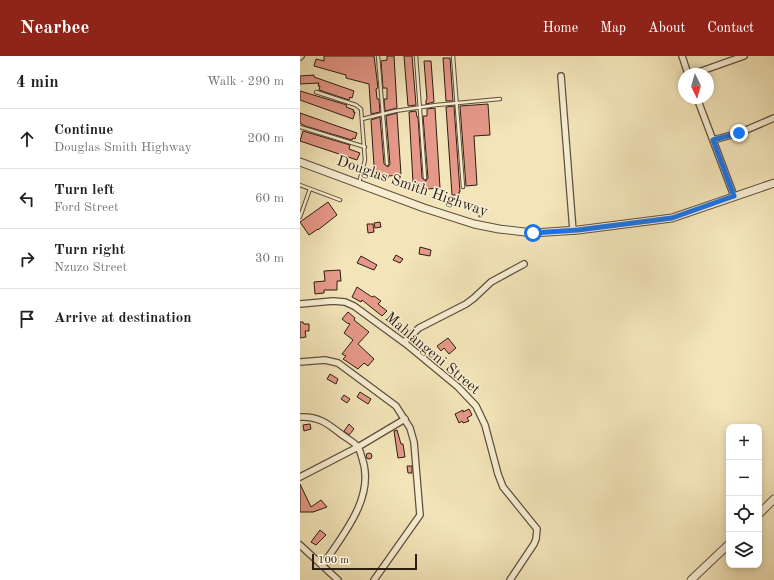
<!DOCTYPE html>
<meta charset="utf-8">
<style>
:root{--surface:#fff;--page:#f2f2f2;--text:#222;--muted:#767676;--line:#e0e0e0;--accent:#8f2418}
body{margin:0;font-family:"Old Standard TT",serif;background:var(--page);color:var(--text)}
.controls{position:absolute;right:12px;bottom:12px;display:grid;overflow:hidden;border-radius:8px;box-shadow:0 2px 6px #0003}
.controls button{width:36px;height:36px;display:grid;place-items:center;padding:0;border:0;border-bottom:1px solid var(--line);background:var(--surface);color:var(--text);font:20px sans-serif}
.compass{position:absolute;left:378px;top:12px;width:36px;height:36px;border-radius:50%;background:var(--surface);box-shadow:0 2px 6px #0003;rotate:175deg}
.scale{position:absolute;left:12px;bottom:10px;width:105px;box-sizing:border-box;padding-left:4px;border:2px solid #2c1d15;border-top:0;font-size:11px;line-height:14px;white-space:nowrap;color:#2c1d15;-webkit-text-stroke:3px #f7eed2;paint-order:stroke}
.stop{position:absolute;width:12px;height:12px;margin:-9px;border:3px solid #1a73e8;border-radius:50%;background:#fff}
.stop.end{background:#1a73e8;border-color:#fff;box-shadow:0 1px 4px #0008}
.list{margin:0;padding:0;list-style:none}
h2{display:flex;justify-content:space-between;align-items:center;height:52px;margin:0;padding:0 16px;font-size:17px}
h2 small{font-size:13px;font-weight:400;color:var(--muted)}
.list li{display:grid;grid-template-columns:26px 1fr auto;gap:12px;align-items:center;box-sizing:border-box;height:60px;padding:0 16px;border-top:1px solid var(--line)}
.list b{display:block;font-size:15px;white-space:nowrap}
.list p{margin:0;font-size:13px;white-space:nowrap;color:var(--muted)}
.list em{font-size:13px;font-style:normal;color:var(--muted)}
.icon{flex:none;width:22px;height:22px;fill:none;stroke:currentColor;stroke-width:2;stroke-linecap:round;stroke-linejoin:round}
.map{position:relative;flex:none;width:474px;height:524px;overflow:hidden}
header{display:flex;align-items:center;gap:24px;box-sizing:border-box;height:56px;padding:0 20px;background:var(--accent);color:#fff}
header strong{font-size:19px}
nav{display:flex;gap:22px;margin-inline-start:auto;font-size:14px}
main{display:flex}
aside{flex:1;background:var(--surface)}
.map>svg:first-child{display:block}
.building{fill:#e69989;stroke:#2c1d15}
.lines{fill:none;stroke-linecap:round;stroke-linejoin:round}
.service-casing{stroke:#5e4f3e;stroke-width:4.5}
.minor-casing{stroke:#5e4f3e;stroke-width:8}
.tertiary-casing{stroke:#5e4f3e;stroke-width:9}
.service{stroke:#f7eed2;stroke-width:2.5}
.minor{stroke:#f7eed2;stroke-width:5.5}
.tertiary{stroke:#f7eed2;stroke-width:7}
.route{stroke:#1a73e8;stroke-width:5}
.labels{text-anchor:middle;dominant-baseline:central;stroke-width:3;stroke-linejoin:round;paint-order:stroke}
.street-label{font-size:15px;fill:#2c1d15;stroke:#f7eed2}
</style>
<header>
<strong>Nearbee</strong>
<nav><a>Home</a><a>Map</a><a>About</a><a>Contact</a></nav>
</header>
<main>
<aside>
<h2>4 min<small>Walk · 290 m</small></h2>
<ul class="list">
<li><svg class="icon" aria-label="ahead" viewBox="0 0 24 24"><path d="M12 20V5M6 11l6-6 6 6"/></svg><div><b>Continue</b><p>Douglas Smith Highway</p></div><em>200 m</em></li>
<li><svg class="icon" aria-label="left" viewBox="0 0 24 24"><path d="M17 20v-9H6M10 6l-5 5 5 5"/></svg><div><b>Turn left</b><p>Ford Street</p></div><em>60 m</em></li>
<li><svg class="icon" aria-label="right" viewBox="0 0 24 24"><path d="M7 20v-9h11M14 6l5 5-5 5"/></svg><div><b>Turn right</b><p>Nzuzo Street</p></div><em>30 m</em></li>
<li><svg class="icon" aria-label="arrive" viewBox="0 0 24 24"><path d="M6 21V4h12l-3 4 3 4H6"/></svg><div><b>Arrive at destination</b></div></li>
</ul>
</aside>
<div class="map">
<svg width="474" height="524" viewBox="0 0 474 524">
<rect width="100%" height="100%" fill="#f3e5b9"/>
<filter id="stains"><feTurbulence type="fractalNoise" baseFrequency=".005" numOctaves="4"/><feColorMatrix values="0 0 0 0 .2 0 0 0 0 .09 0 0 0 0 .02 0 0 0 .5 -.17"/></filter>
<radialGradient id="worn" r=".72"><stop offset=".6" stop-color="#630" stop-opacity="0"/><stop offset="1" stop-color="#630" stop-opacity=".3"/></radialGradient>
<path class="building" d="M24,0H74L78,32L76,33L77,43H79L80,56L71,58L69,28L46,22V19L14,10L16,3L24,5Z
M87,0H94L97,52L85,55L84,43H87V32H83L81,5L87,4Z
M104,0H112L116,49L108,50Z
M143,2H150L153,45H146Z
M124,5H131L134,46L126,48V44L127,43Z
M14,19V21L54,35L52,42L50,41L49,44L19,34L20,30H18L19,27L0,28V20Z
M0,35L47,49L46,51L54,54L53,56H55L53,63L0,44Z
M188,48L190,79L174,80L177,129L166,130L160,50Z
M154,50L160,136H159V139H152L146,51Z
M135,52L140,132L127,133L126,137L115,133L117,126H113L109,56L116,55L117,61H118L122,122L126,125L128,122L123,60H127V53Z
M0,57L57,77L55,83L53,82L52,84L5,70L0,67Z
M97,57L101,119L88,120V122L81,121L72,118L74,110L71,64L80,61L84,108L88,111L90,108L86,60Z
M3,75L50,89L49,93L60,97L57,104L0,85Z
M28,146L37,159L18,174V173L9,179L0,166Z
M80,166L81,171L75,172L74,167Z
M67,168H73L74,176L68,177Z
M120,191L131,194L130,200L119,198Z
M96,199L103,203L100,207L93,204Z
M61,200L77,209L74,214L57,207Z
M40,214L41,225H37V234H24V237L15,238L14,226L25,225L24,215Z
M57,231L72,241L74,240L81,245L78,248L87,255L82,260L62,244L61,246L52,241Z
M48,256L55,262L54,264L69,276L58,288L74,303L68,310L64,307L58,313L43,303L46,300L42,298L53,284L44,277L50,268L47,267L42,263Z
M0,266H3L4,268H9V275H5L6,281L0,282Z
M148,282L156,292L149,298L144,292L141,295L137,290Z
M30,318L38,323L36,328L27,323Z
M60,336L71,343L68,348L57,341Z
M44,339L50,343L47,347L41,343Z
M169,353L172,359L167,362L169,365L163,367L162,365L159,367L155,358L163,354V356Z
M10,368L11,373L4,375L3,369Z
M49,368L54,373L49,379L44,375Z
M97,374L101,388H103L105,401L98,402L94,375Z
M66 400a3 3 0 1 1 6 0a3 3 0 1 1-6 0Z
M107,410H112V417H108Z
M0,428L11,451L21,444L27,451L13,456H0Z
M20,474L26,479L16,489L11,486Z"/>
<g class="lines">
<defs>
<path id="service" d="M78,0L87,108
M116,0L125,122
M153,0L163,131
M16,36L56,49L61,53L65,104L59,127
M62,63L95,55L136,49L200,43
M0,71L65,91
M0,129L40,144
M0,161L10,133"/>
<path id="minor" d="M382,0L388,18
M0,1L1,0
M393,18L444,0
M261,20L273,175
M397,42L434,140
M413,84L439,77L474,62
M0,248L33,245L45,246L54,250L106,288L158,331L176,350L185,369L198,418L203,431L237,473L236,483L234,488L210,524
M104,286L119,272L166,248L174,242L191,226L224,208
M0,306L25,304L38,307L96,350L110,372L114,386L120,459L74,524
M0,361C18,360 27,367 41,378C46,382 54,386 58,391C60,394 61,399 62,402C76,441 42,480 22,510
M0,421L58,391L105,363
M0,489L38,524"/>
<path id="tertiary" d="M0,106L124,152L174,168L199,173L233,177L278,174L372,162L474,127
M459,458L474,443
M391,524L429,488"/>
</defs>
<use href="#service" class="service-casing"/>
<use href="#minor" class="minor-casing"/>
<use href="#tertiary" class="tertiary-casing"/>
<use href="#service" class="service"/>
<use href="#minor" class="minor"/>
<use href="#tertiary" class="tertiary"/>
</g>
<g class="lines">
<path class="route" d="M233,177L278,174L372,162L434,140L413,84L439,77"/>
</g>
<g class="labels">
<g class="street-label">
<text transform="translate(112 131) rotate(19)">Douglas Smith Highway</text>
<text transform="translate(132 298) rotate(40)">Mahlangeni Street</text>
</g>
</g>
<rect width="100%" height="100%" filter="url(#stains)"/>
<rect width="100%" height="100%" fill="url(#worn)"/>
</svg>
<div class="controls">
<button>+</button>
<button>−</button>
<button><svg class="icon" aria-label="locate" viewBox="0 0 24 24"><circle cx="12" cy="12" r="6"/><path d="M12 2v4M12 18v4M2 12h4M18 12h4"/></svg></button>
<button><svg class="icon" aria-label="layers" viewBox="0 0 24 24"><path d="M12 4l9 5-9 5-9-5zM3 14l9 5 9-5"/></svg></button>
</div>
<svg class="compass" viewBox="-18 -18 36 36"><path d="M0-13l5 13h-10z" fill="#e53935"/><path d="M0 13l5-13h-10z" fill="#767676"/></svg>
<div class="scale">100 m</div>
<div class="stop" style="left:233px;top:177px"></div>
<div class="stop end" style="left:439px;top:77px"></div>
</div>
</main>
